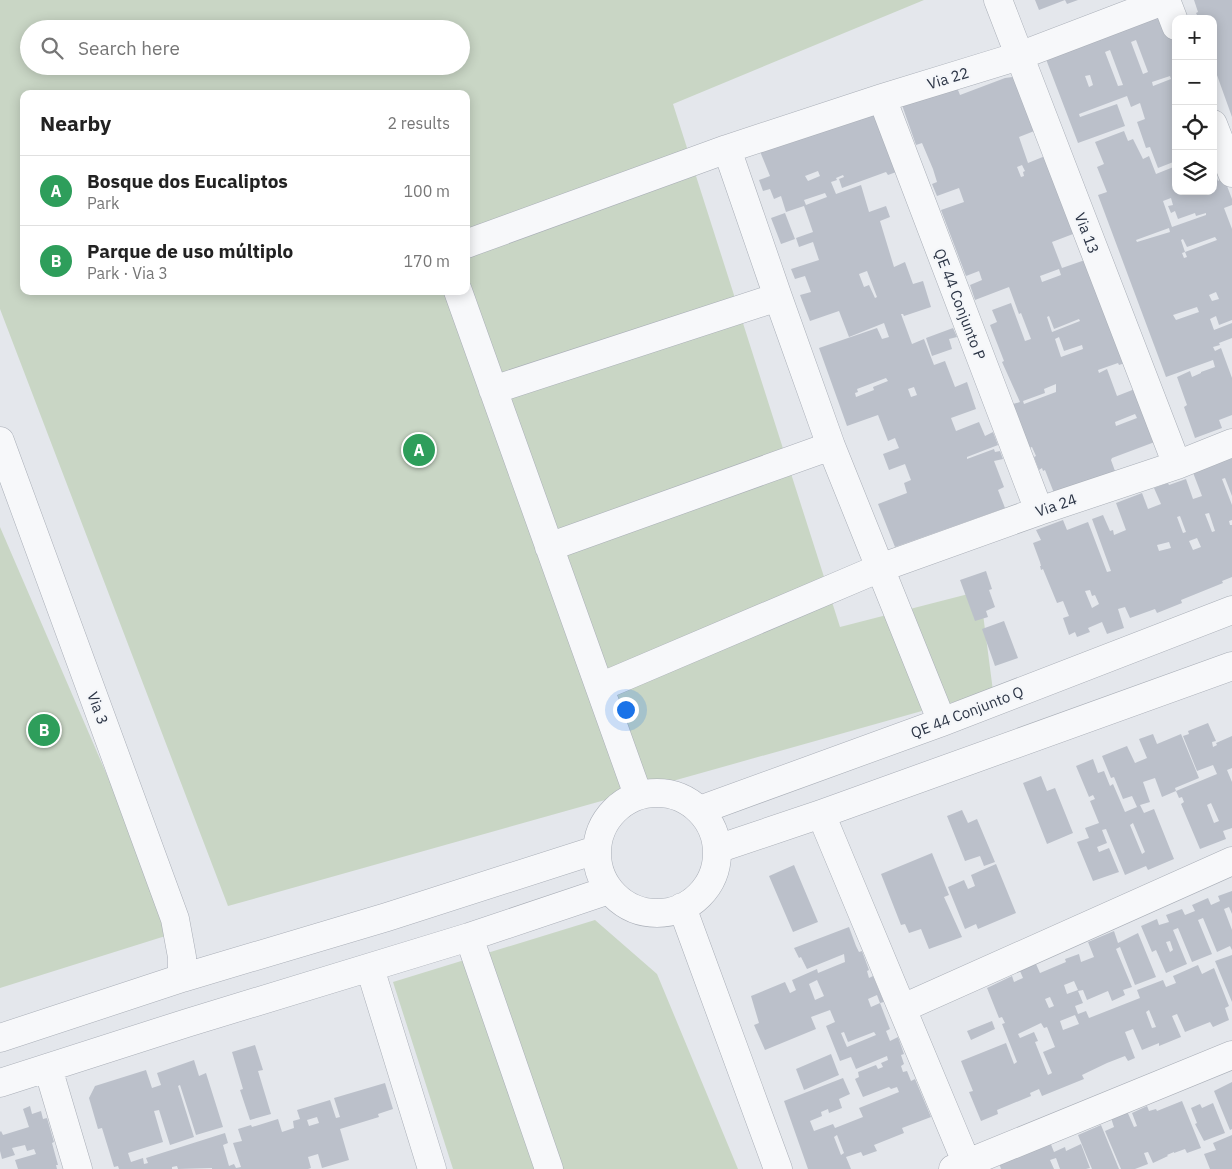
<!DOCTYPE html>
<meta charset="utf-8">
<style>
:root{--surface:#fff;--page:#f6f6f6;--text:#222;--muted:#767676;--line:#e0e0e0;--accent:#ea580c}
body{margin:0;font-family:"IBM Plex Sans",sans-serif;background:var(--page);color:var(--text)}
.controls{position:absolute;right:15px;top:15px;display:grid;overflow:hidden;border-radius:10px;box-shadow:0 2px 12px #0003}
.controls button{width:45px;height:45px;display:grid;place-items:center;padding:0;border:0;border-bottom:1px solid var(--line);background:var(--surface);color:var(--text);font:25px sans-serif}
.you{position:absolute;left:625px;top:709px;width:18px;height:18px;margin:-12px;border:4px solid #fff;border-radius:50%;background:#1a73e8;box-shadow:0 0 0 8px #1a73e833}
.badge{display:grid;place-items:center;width:32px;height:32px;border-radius:50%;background:var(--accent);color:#fff;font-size:16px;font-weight:700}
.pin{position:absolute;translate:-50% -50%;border:2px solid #fff;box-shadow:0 1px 5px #0006}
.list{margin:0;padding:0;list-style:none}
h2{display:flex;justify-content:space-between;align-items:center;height:65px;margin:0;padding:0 20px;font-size:21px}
h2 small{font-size:16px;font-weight:400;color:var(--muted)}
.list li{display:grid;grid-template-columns:32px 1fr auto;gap:15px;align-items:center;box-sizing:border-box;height:70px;padding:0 20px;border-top:1px solid var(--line)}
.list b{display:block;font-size:19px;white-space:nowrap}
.list p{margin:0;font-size:16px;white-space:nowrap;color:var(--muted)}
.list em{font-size:16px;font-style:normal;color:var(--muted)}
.icon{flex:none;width:28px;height:28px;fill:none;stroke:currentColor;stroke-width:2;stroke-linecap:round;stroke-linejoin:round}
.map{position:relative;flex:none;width:1232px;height:1169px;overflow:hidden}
.search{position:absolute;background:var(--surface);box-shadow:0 2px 12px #0003;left:20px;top:20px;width:450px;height:55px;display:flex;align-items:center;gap:12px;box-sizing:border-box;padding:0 18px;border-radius:28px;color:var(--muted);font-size:19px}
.panel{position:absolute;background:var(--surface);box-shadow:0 2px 12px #0003;left:20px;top:90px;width:450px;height:205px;border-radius:10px}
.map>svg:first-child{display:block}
.green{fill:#c9d6c5;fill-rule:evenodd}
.building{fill:#bbc0ca;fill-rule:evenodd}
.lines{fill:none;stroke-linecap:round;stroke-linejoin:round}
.minor-casing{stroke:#a9aeb7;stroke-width:29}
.minor{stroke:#f7f8fa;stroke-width:28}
.labels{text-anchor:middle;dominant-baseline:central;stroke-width:4;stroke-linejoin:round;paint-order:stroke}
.street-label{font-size:15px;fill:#2b3445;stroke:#f4f6f9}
</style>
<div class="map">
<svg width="1232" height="1169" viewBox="0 0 1232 1169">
<rect width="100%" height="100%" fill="#e4e7ec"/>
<path class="green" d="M0,0H924L673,104L840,627L980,591L993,691L228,906L0,309ZM29,29H461V66H29ZM24,94H466V291H24Z
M0,527L175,933L0,988Z
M595,920L657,974L738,1169H453L393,982Z"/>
<path class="building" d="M1035,0H1078L1067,4L1065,0L1039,10Z
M1194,0H1232V117L1213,64L1215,63L1213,59V19H1199L1196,13L1198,12Z
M1165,16L1176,45V161L1158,168L1150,147L1146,148L1137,122L1145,119L1140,103L1131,107L1127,96L1079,114L1080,117L1117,104L1125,126L1078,143L1044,54L1129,22ZM1136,40L1148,72L1143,74L1131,42ZM1110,50L1123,85L1118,86L1105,52ZM1090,75L1093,85L1089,87L1085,76ZM1170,76L1171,79L1153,86L1152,82Z
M1019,76L1042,128L1019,137L1028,163L1050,154L1081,231L1052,242L1062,268L1085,260L1131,361L1119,365L1118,363L1098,370L1099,373L1107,369L1117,396L1140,387L1160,440L1112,458L1111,460L1115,471L1054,493L1045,470L1043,471L1042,468L1039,470L1034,457L1036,456L1032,447L1029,448L1013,404L1020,402L1002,362L1004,361L990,325L997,322L992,310L1011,303L1025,341L1031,339L1021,313L1019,314L1009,287L975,300L970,285L982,280L979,271L966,276L941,210L964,202L959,188L937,196L932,184L937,182L933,169L922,143L916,145L902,105L956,85L960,95L1005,78ZM1022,165L1025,171L1023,172L1024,176L1021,177L1017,167ZM1059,269L1061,275L1042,282L1040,276ZM1049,316L1054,329L1079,319L1080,321L1052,332L1047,317ZM1059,337L1064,351L1082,345L1083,349L1061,357L1055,339ZM1056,384V392L1024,404L1023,401L1045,393L1044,389ZM1135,414L1137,418L1116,426L1115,422Z
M874,108L899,171L888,175L886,172L842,188L839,179L844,177L843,175L836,178L837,180L831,182L836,194L861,185L869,212L886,206L890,217L880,221L894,267L905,262L913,284L923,281L931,307L904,316L903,314H901L912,344L924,339L934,365L945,361L955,387L967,382L976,409L951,418L956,431L979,422L985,436L993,432L998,445L967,457V459L994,449L995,452L1000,451L1003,459L994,461L1004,487L998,490L1005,508L895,547L878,504L907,493L904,483L911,480L905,464L889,470L883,454L899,448L895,438L888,441L878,415L847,426L819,348L877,328L882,339L889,337L884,323L849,337L839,311L810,321L800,295L811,292L805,276L795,279L791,269L819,260L813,242L799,247L796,238L813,232L804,206L786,212L781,196L774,199L770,189L763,191L759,180L770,176L759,149ZM818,171L820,176L808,181L805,176ZM825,193L827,197L806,205L804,200ZM867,271L877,297L875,298L869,285L864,287L859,274ZM886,378L888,381L873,387L874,390L856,397L855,393L858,392L857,389ZM914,387L917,395L911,397L908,389Z
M1124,131L1128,141L1133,139L1143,159L1149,156L1156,174L1176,166V191H1213V169L1218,181L1224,178L1232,199V205L1224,208L1232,229V320L1219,325L1216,316L1210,319L1214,330L1232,323V338L1219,343L1220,345L1213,347L1215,351L1221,348L1232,378V415L1219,420L1222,428L1195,438L1184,407L1187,405L1177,377L1190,371L1192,377L1201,373V372L1215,367L1213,360L1166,377L1098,195L1107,192L1097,167L1104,164L1095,142ZM1171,198L1173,205L1168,206L1171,213L1175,211L1178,219L1195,213L1196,216L1206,213V215L1172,227L1163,201ZM1169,228L1170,232L1137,242L1136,240ZM1215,237L1217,240L1185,252L1187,257L1184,258L1182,253L1185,252L1181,240L1183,239L1187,247ZM1216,292L1219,299L1212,301L1209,295ZM1197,307L1199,312L1176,320L1173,315Z
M785,213L795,239L781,244L771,218Z
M953,328L957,337L949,339L952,349L932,356L926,338Z
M1232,456V496L1225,478L1222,479L1232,505V520L1229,521L1230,525H1232V577L1222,581L1223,583L1181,600L1182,603L1157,613L1155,609L1130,618L1125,607L1118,609L1124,628L1107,634L1102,622L1088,628L1090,632L1077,637L1075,632L1069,635L1063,618L1069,616L1063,601L1057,603L1043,569L1041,570L1040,566H1041L1040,562L1033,543L1041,540L1036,530L1063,520L1067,530L1088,522L1107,572L1111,571L1092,519L1103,515L1110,531L1113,530L1114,535L1126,530L1116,503L1142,493L1148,509L1161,504L1154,488L1168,483L1169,485L1186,479L1193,499L1202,496L1192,470ZM1209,513L1215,531L1212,532L1205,514ZM1180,516L1186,532L1183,533L1177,517ZM1197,538L1201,547L1193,550L1189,541ZM1169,542L1171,548L1159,551L1157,545ZM1090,590L1092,596L1095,595L1099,604L1092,608L1085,591Z
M986,571L992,589L989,590L995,607L986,611L988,617L975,621L960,580Z
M1004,621L1018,658L995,666L982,629Z
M1208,723L1216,741L1212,742L1213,747L1217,745L1216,743L1232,736V768L1227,770L1232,782V828L1223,831L1226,839L1200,849L1181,804L1184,802L1182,797L1179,798L1176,791L1217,774L1213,765L1197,771L1183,736L1189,734L1188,731ZM1211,803L1219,821L1214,823L1207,805Z
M1153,734L1157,744L1181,734L1199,778L1175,788L1176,791L1162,797L1155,778L1143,782L1150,802L1140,805L1144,813L1154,809L1174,859L1148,870L1146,866L1125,875L1106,829L1102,830L1107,843L1097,847L1099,852L1109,848L1119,872L1093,881L1077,842L1089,838L1085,828L1099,823L1090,801L1095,799L1093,795L1089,797L1076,766L1093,759L1098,773L1104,771L1110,786L1113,784L1125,812L1137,807L1132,796L1123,799L1114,777L1111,778L1102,756L1127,746L1135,763L1147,758L1139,739ZM1133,823L1145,852L1142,854L1130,825Z
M1041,776L1047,791L1055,788L1073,833L1047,844L1023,783Z
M962,810L968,823L977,819L995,862L984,866L980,856L965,861L947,816Z
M932,853L949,895L944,897L962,937L929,949L921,929L909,933L905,924L901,925L881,874Z
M996,864L1016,913L978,929L976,924L965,929L948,887L964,880L968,889L975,886L971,875Z
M794,865L818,922L793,932L769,876Z
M1232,891V914L1229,907L1224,909L1232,930V950L1230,946L1217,952L1203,918L1198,920L1212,954L1192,962L1178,928L1173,930L1187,964L1166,973L1156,950L1152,952L1141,926L1157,919L1159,925L1169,922L1166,915L1182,909L1185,915L1195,911L1192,905L1208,898L1211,905L1220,901L1218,896ZM1170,941L1173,950L1170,952L1166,942Z
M849,927L856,946L859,952L862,951L869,970L867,971L869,978L873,976L884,1002L880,1003L877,995L868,999L871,1007L880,1003L890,1029L886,1031L890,1041L898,1037L904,1054L901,1055L904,1064L901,1066L903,1072L907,1071L911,1081L915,1079L931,1117L902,1128L904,1133L874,1145L877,1151L863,1156L861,1152L846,1157L851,1169H808L784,1101L843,1078L850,1094L839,1099L842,1108L829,1113L828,1109L821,1112L822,1116L810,1121L814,1131L833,1124L835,1128L863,1117L859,1108L899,1092L897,1087L891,1089L889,1087L863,1097L855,1079L859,1077L858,1072L876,1065L878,1069L883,1067L881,1063L888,1060L887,1056L856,1069L851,1057L840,1061L826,1026L835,1022L830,1010L811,1017L816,1029L765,1050L754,1025L759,1023L751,996L785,982L790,993L796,990L792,980L817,969L818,973L845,962L844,954L807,969L801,957L799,958L794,948ZM817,980L824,996L815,1000L809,984ZM844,1032L848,1042L874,1032L876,1035L847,1047L841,1033ZM837,1135L844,1153L841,1155L834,1137Z
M1114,931L1118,943L1138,933L1156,977L1135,985L1120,947L1116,949L1132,987L1123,990L1125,995L1112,1001L1108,991L1087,1000L1083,990L1078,991L1083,1003L1075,1006L1078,1014L1086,1011L1089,1018L1140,998L1137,990L1163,980L1166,987L1176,983L1173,976L1198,965L1202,974L1214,968L1229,1006L1225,1008L1229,1020L1213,1027L1210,1022L1185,1032L1177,1014L1172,1016L1181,1037L1159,1046V1043L1142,1050L1133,1029L1125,1032L1135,1058L1128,1061L1125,1056L1107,1063L1082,1075L1084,1079L1042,1096L1039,1089L1030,1093L1031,1096L997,1110L998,1114L981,1121L969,1092L973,1091L961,1061L1006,1043L1014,1064L1017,1062L1002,1024L1005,1023L1002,1017L999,1018L987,988L1012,976L1014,982L1023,978L1020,971L1036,964L1040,973L1066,962L1065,959L1079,954L1081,962L1094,957L1088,942ZM1074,981L1078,990L1067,994L1064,985ZM1050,997L1054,1006L1049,1008L1045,999ZM1149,1010L1156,1027L1152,1028L1146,1012ZM1075,1015L1079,1024L1063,1030L1060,1021ZM1041,1023L1044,1028L1047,1027L1055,1047L1043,1052L1052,1073L1048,1075L1035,1042L1038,1041L1034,1032L1020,1038L1018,1034Z
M1232,955V1002L1215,961Z
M992,1021L995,1029L971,1040L967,1031Z
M255,1045L263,1070L258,1071L271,1114L250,1120L240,1090L243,1089L232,1052Z
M831,1054L839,1075L804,1090L796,1069Z
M194,1060L199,1076L206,1073L223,1127L196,1135L180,1085L178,1086L194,1137L170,1145L159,1110L154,1111L163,1142L128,1153L131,1162L143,1158L144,1164L148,1163L146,1158L225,1133L228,1143L223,1145L229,1166L234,1164L236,1168L241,1167L233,1143L242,1141L238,1129L251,1125L252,1127L278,1119L282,1132L294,1128L293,1121L300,1119L297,1110L330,1100L336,1118L340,1117L334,1098L385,1083L393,1109L378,1114L379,1117L340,1129L349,1160L322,1168L318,1154L308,1157L311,1168L308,1169H212V1168L178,1169L177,1166L172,1167V1169H119L118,1166L114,1167L102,1128L98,1129L89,1098L95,1086L146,1070L152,1088L161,1085L157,1073ZM317,1117L319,1123L309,1126L307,1120Z
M1232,1082V1129L1230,1130L1214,1091Z
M1182,1101L1201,1148L1187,1153L1185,1149L1174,1153V1152L1167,1155L1168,1156L1153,1163L1148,1152L1144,1153L1148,1164L1135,1169H1121L1105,1131L1114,1127L1111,1118L1127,1111L1134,1127L1137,1126L1132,1113L1147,1106L1149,1111L1156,1109L1157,1111Z
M1213,1103L1225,1133L1204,1141L1195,1124L1197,1123L1191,1108L1200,1104L1202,1108Z
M30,1106L32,1114L41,1111L43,1119L47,1118L54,1142L52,1143L58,1165H56L57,1169H18L15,1160L36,1154L34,1149L27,1151L25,1145L12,1148L15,1155L2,1159L0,1151V1132L1,1131L3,1135L29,1127L23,1109Z
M1101,1125L1119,1169H1092L1078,1135Z
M1232,1135V1169H1210L1204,1154L1216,1150L1213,1143Z
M1050,1142L1054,1152L1065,1147L1066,1151L1081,1144L1090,1168L1086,1169H1060L1056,1158L1050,1160L1054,1169H1001L999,1163Z"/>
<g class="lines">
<defs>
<path id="minor" d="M998,0L1177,465
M1166,0L1176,26
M882,98L1039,511
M1213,124L1232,173
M727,149L778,297L831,446L942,722
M466,244L727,149L882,98L1019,56L1166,0
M458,291L638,795
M493,390L778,297
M0,441L175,919L182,957V978
M549,547L831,446
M600,687L880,568L1039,511L1177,465L1232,443
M597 853a60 60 0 1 1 120 0a60 60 0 1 1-120 0Z
M700,810L942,722L1232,610
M821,814L969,1169
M717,849L821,814L1232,666
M682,907L778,1169
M469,937L549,1169
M370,968L432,1169
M903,1008L1232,861
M0,1038L182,978L387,917L596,850
M48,1068L78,1169
M0,1083L187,1023L469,937L609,890
M953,1169L1232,1055"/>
</defs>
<use href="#minor" class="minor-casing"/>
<use href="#minor" class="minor"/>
</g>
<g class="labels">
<g class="street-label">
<text transform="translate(948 78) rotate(-17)">Via 22</text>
<text transform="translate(1087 233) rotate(69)">Via 13</text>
<text transform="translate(960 304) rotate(69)">QE 44 Conjunto P</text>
<text transform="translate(1056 505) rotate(-19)">Via 24</text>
<text transform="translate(98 708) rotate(70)">Via 3</text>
<text transform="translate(967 712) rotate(-21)">QE 44 Conjunto Q</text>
</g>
</g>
</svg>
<div class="controls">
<button>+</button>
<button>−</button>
<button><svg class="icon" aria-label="locate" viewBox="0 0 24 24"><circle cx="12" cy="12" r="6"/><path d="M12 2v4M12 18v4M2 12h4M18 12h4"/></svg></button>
<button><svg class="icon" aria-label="layers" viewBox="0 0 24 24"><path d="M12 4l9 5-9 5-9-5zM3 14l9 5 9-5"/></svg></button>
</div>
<div class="you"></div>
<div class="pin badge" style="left:419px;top:450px;background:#2e9e5b">A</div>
<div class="pin badge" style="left:44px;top:730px;background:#2e9e5b">B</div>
<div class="search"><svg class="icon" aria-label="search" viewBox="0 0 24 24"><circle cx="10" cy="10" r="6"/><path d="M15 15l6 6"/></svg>Search here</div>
<section class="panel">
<h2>Nearby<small>2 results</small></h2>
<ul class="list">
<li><span class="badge" style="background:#2e9e5b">A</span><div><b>Bosque dos Eucaliptos</b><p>Park</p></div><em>100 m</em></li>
<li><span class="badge" style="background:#2e9e5b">B</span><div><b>Parque de uso múltiplo</b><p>Park · Via 3</p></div><em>170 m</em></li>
</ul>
</section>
</div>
